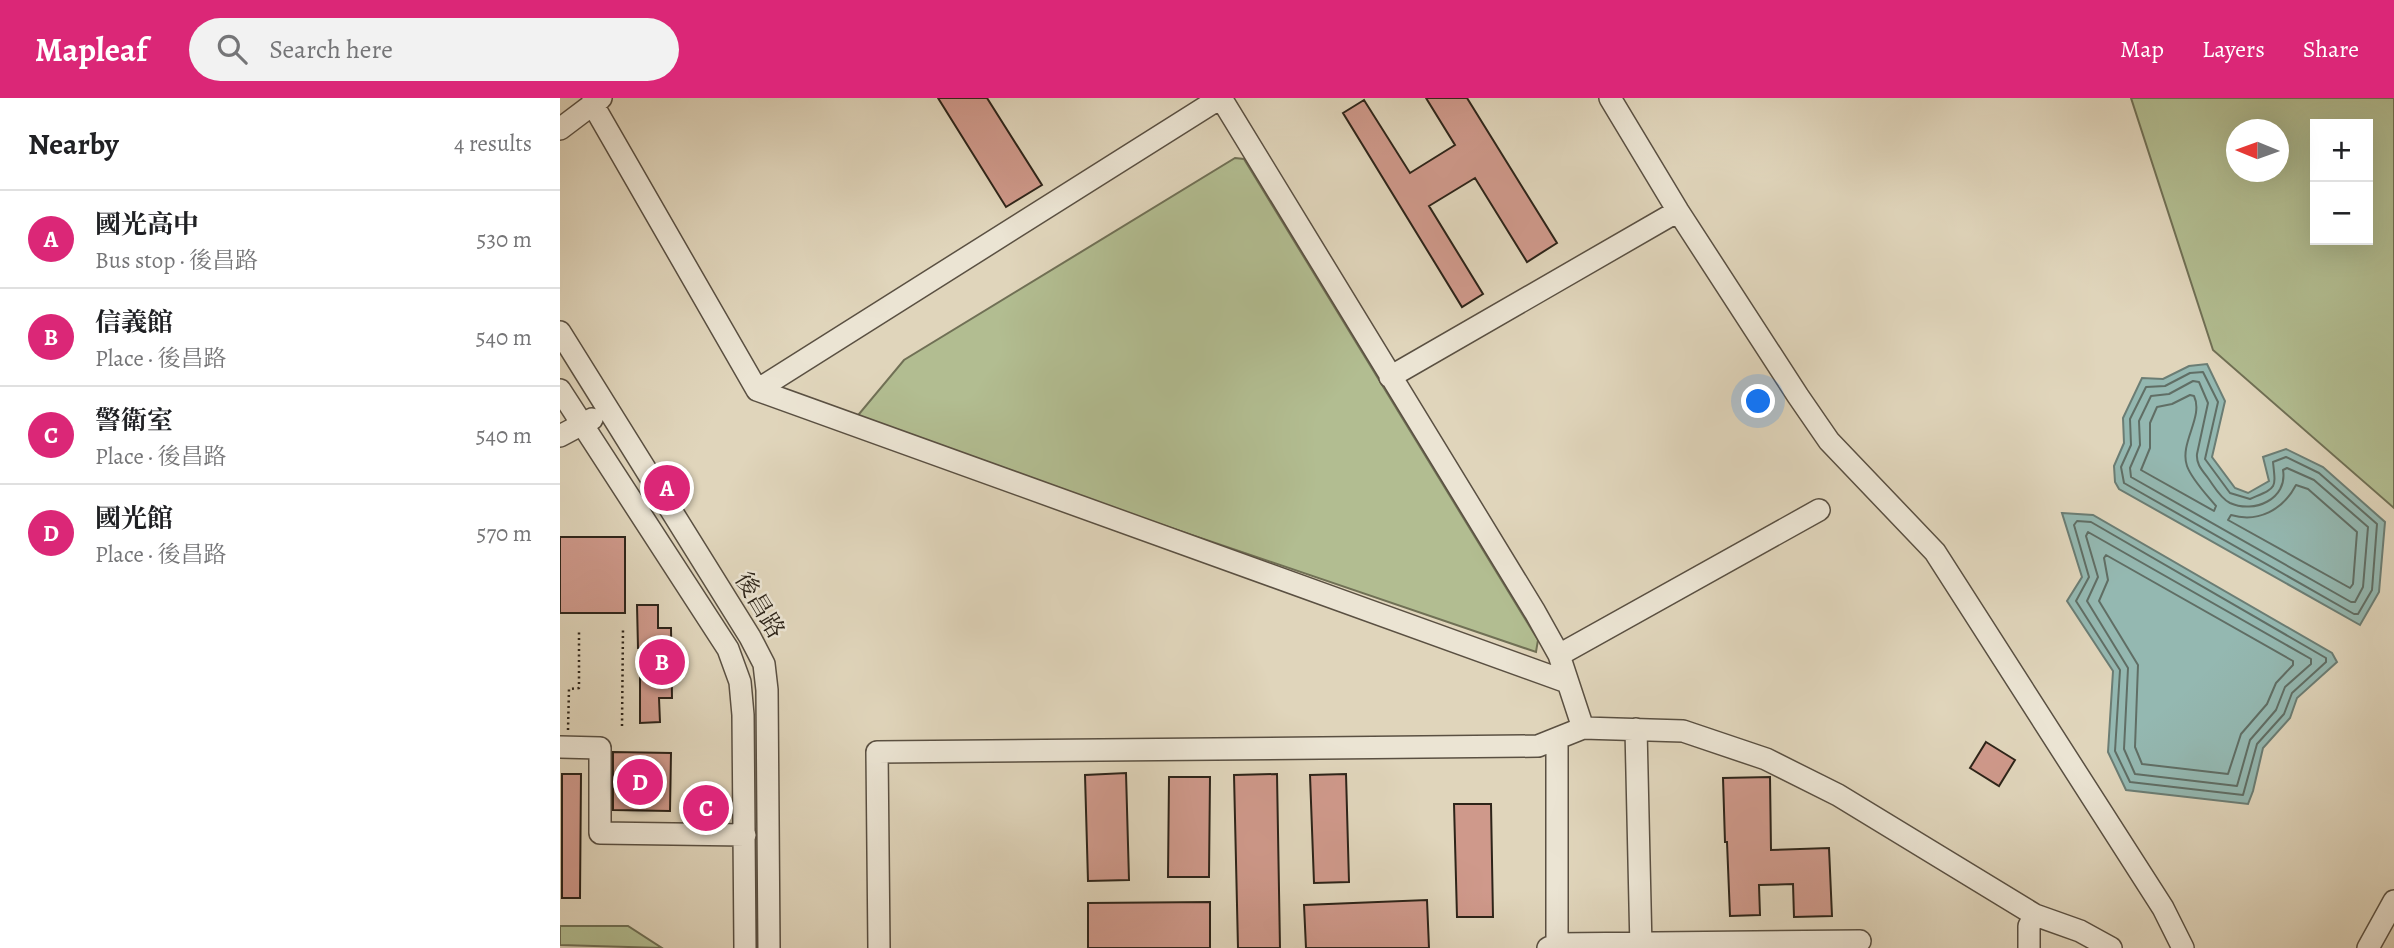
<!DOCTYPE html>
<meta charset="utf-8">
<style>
:root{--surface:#fff;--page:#f2f2f2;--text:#202124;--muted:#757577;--line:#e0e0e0;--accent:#db2777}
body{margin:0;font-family:Alegreya,"Noto Serif TC",serif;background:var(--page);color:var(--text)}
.controls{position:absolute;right:21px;top:21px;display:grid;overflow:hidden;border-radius:0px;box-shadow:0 7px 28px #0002}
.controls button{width:63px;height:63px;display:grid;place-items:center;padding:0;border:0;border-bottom:2px solid var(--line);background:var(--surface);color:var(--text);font:35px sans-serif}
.compass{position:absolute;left:1666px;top:21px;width:63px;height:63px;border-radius:50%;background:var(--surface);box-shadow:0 7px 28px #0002;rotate:271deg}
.you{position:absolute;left:1199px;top:304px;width:24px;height:24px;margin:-18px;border:5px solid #fff;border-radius:50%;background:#1a73e8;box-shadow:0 0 0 10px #1a73e833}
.badge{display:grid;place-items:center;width:46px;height:46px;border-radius:50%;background:var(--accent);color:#fff;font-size:23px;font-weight:700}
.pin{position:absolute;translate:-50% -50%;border:4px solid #fff;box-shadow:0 2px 7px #0006}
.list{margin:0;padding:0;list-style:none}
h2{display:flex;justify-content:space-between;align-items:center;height:91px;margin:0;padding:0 28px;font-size:30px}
h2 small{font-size:23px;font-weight:400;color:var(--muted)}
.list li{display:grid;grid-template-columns:46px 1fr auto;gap:21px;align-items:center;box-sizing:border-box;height:98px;padding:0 28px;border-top:2px solid var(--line)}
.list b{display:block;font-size:26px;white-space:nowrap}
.list p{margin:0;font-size:23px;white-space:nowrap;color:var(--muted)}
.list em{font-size:23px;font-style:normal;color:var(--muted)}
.icon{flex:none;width:38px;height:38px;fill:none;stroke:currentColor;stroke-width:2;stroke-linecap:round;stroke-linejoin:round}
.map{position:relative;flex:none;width:1834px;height:850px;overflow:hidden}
header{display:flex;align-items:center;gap:42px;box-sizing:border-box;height:98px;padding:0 35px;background:var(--accent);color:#fff}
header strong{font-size:33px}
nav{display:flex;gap:38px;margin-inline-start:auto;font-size:24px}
.search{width:490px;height:63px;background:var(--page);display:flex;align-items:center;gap:18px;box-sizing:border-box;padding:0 24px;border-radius:38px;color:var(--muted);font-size:26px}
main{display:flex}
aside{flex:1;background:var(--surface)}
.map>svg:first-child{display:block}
.green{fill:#b2bd91;stroke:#707055;stroke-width:2;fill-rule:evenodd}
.water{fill:#94b8b1;stroke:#6b7d74;stroke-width:2}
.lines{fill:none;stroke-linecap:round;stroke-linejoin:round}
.shore{stroke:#606e65;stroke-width:2}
.building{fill:#cf998b;stroke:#2d2419;stroke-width:2}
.minor-casing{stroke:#5a5042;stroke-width:24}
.path{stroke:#2d2419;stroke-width:2.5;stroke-dasharray:2 3.5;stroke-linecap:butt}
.minor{stroke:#ebe4d3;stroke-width:21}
.labels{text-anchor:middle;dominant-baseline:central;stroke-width:5;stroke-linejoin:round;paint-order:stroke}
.street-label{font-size:24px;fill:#2d2419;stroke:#ebe4d3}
</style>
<header>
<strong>Mapleaf</strong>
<div class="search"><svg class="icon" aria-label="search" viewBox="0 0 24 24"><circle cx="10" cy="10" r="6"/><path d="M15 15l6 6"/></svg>Search here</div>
<nav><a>Map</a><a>Layers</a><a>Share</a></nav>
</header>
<main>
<aside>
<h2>Nearby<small>4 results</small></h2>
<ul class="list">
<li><span class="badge">A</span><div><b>國光高中</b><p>Bus stop · 後昌路</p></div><em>530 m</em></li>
<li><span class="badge">B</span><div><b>信義館</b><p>Place · 後昌路</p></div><em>540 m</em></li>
<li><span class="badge">C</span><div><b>警衛室</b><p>Place · 後昌路</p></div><em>540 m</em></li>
<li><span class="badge">D</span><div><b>國光館</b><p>Place · 後昌路</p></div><em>570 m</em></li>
</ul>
</aside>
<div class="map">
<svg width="1834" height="850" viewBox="0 0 1834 850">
<rect width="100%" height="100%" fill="#e0d5bb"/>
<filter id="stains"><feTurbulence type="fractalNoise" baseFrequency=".00286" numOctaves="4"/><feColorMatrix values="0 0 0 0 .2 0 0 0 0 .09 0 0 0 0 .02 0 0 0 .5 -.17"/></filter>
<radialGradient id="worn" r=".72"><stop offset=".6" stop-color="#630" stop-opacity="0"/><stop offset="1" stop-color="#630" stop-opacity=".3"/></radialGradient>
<path class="green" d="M1571,0H1834V410L1653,252ZM1755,26H1808V142H1755ZM1676,32H1718V74H1676Z
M675,60L684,61L978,542L976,554L294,322L344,262Z
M0,828H68L102,850L0,847Z"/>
<path class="water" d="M1647,266L1665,303L1652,359L1675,390L1688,395L1709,383L1703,359L1726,351L1763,369L1825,424L1819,494L1800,527L1559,391L1555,384L1554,368L1564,345L1563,320L1582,280L1603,281L1629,268Z
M1502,415L1533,417L1772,555L1777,564L1737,600L1730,620L1703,650L1693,693L1688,706L1566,692L1548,654L1553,573L1507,503L1522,479Z"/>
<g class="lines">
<path class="shore" d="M1643,274L1658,304L1645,361L1670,395L1690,401C1717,389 1716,392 1713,364L1726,359L1759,375L1817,426L1812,492L1798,516H1794L1564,385L1561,369L1571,347L1570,321L1586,289L1605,288L1630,275Z
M1633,283L1639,284L1648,305L1637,356C1636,366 1642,372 1648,380C1654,388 1660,400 1670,405C1694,416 1728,401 1723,372L1727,370L1754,382L1808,429L1803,489L1795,504H1791L1571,379L1570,370L1580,347L1579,323L1591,298L1609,296Z
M1630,297L1634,298C1644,319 1619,345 1627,368C1632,382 1647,397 1656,408L1654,413L1581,372L1590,350V325L1597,309L1612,306Z
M1736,387L1748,391L1797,434L1793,486L1790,490L1668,422L1671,417C1698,425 1723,412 1736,387Z
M1517,423L1531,424L1766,560V564L1732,595L1724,616L1697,646L1683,697L1570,684L1555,653L1560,572L1516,503L1529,479L1514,427Z
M1528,434L1751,561V566L1725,589L1716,612L1690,642L1677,688L1575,676L1564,651L1568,570L1527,503L1538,479L1526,438Z
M1546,457L1733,563V567L1716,585L1707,606L1681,636L1668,676L1582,666L1575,649L1578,567L1539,503L1548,482L1544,460Z"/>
</g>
<path class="building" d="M378,0H427L482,87L446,109Z
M866,0H907L997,145L967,164L915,80L869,108L923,196L902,209L783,15L804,2L850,75L895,47Z
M0,439H65V515H0Z
M77,507H98V530H111L112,600H99L100,624L80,625V579H93L92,550H78Z
M1426,644L1455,662L1439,688L1410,670Z
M53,654L111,655L110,713L53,712Z
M566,675L569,782L528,783L525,677Z
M2,676H21L20,800H2Z
M717,676L720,850H678L674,677Z
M786,676L789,784L754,785L750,677Z
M609,679H650L649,779H608Z
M1210,679L1211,752L1269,750L1272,818L1234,819L1233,786L1199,787L1200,817L1170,818L1167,744H1165L1163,680Z
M894,706H931L933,819H897Z
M867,802L869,850H746L744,807Z
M650,804V850H528V805Z"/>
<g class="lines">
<defs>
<path id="minor" d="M661,0L975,514L999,557L1023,630
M1050,0L1118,113L1238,298L1269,343L1375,454L1603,810L1623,850
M32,5L197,292L1007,584
M0,31L41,0
M0,234L190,539L204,566L207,592L209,850
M830,279L1118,113
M0,292L168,551L180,584L183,617L185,850
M197,292L660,0
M0,338L32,321
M999,557L1259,412
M1076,631L1081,850
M0,649L40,650V735L185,737
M997,846L1300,843
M319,850L317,654L978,648L1023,630L1123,633L1206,661L1278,697L1475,817L1520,833L1551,850
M988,850L997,846V641
M1469,850V828L1475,817
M1808,850L1834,803"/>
</defs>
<use href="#minor" class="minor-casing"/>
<path class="path" d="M62,628L63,530
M8,632L9,591L19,590V531"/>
<use href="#minor" class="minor"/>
</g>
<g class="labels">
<g class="street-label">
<text transform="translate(200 507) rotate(59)">後昌路</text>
</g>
</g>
<rect width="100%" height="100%" filter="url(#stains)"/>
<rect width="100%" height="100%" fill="url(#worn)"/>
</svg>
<div class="controls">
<button>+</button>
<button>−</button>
</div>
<svg class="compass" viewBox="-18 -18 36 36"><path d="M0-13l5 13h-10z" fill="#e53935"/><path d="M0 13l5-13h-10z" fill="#757577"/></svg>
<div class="you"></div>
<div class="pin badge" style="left:107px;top:390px">A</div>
<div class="pin badge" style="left:102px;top:564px">B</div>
<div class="pin badge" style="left:146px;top:710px">C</div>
<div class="pin badge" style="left:80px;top:684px">D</div>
</div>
</main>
